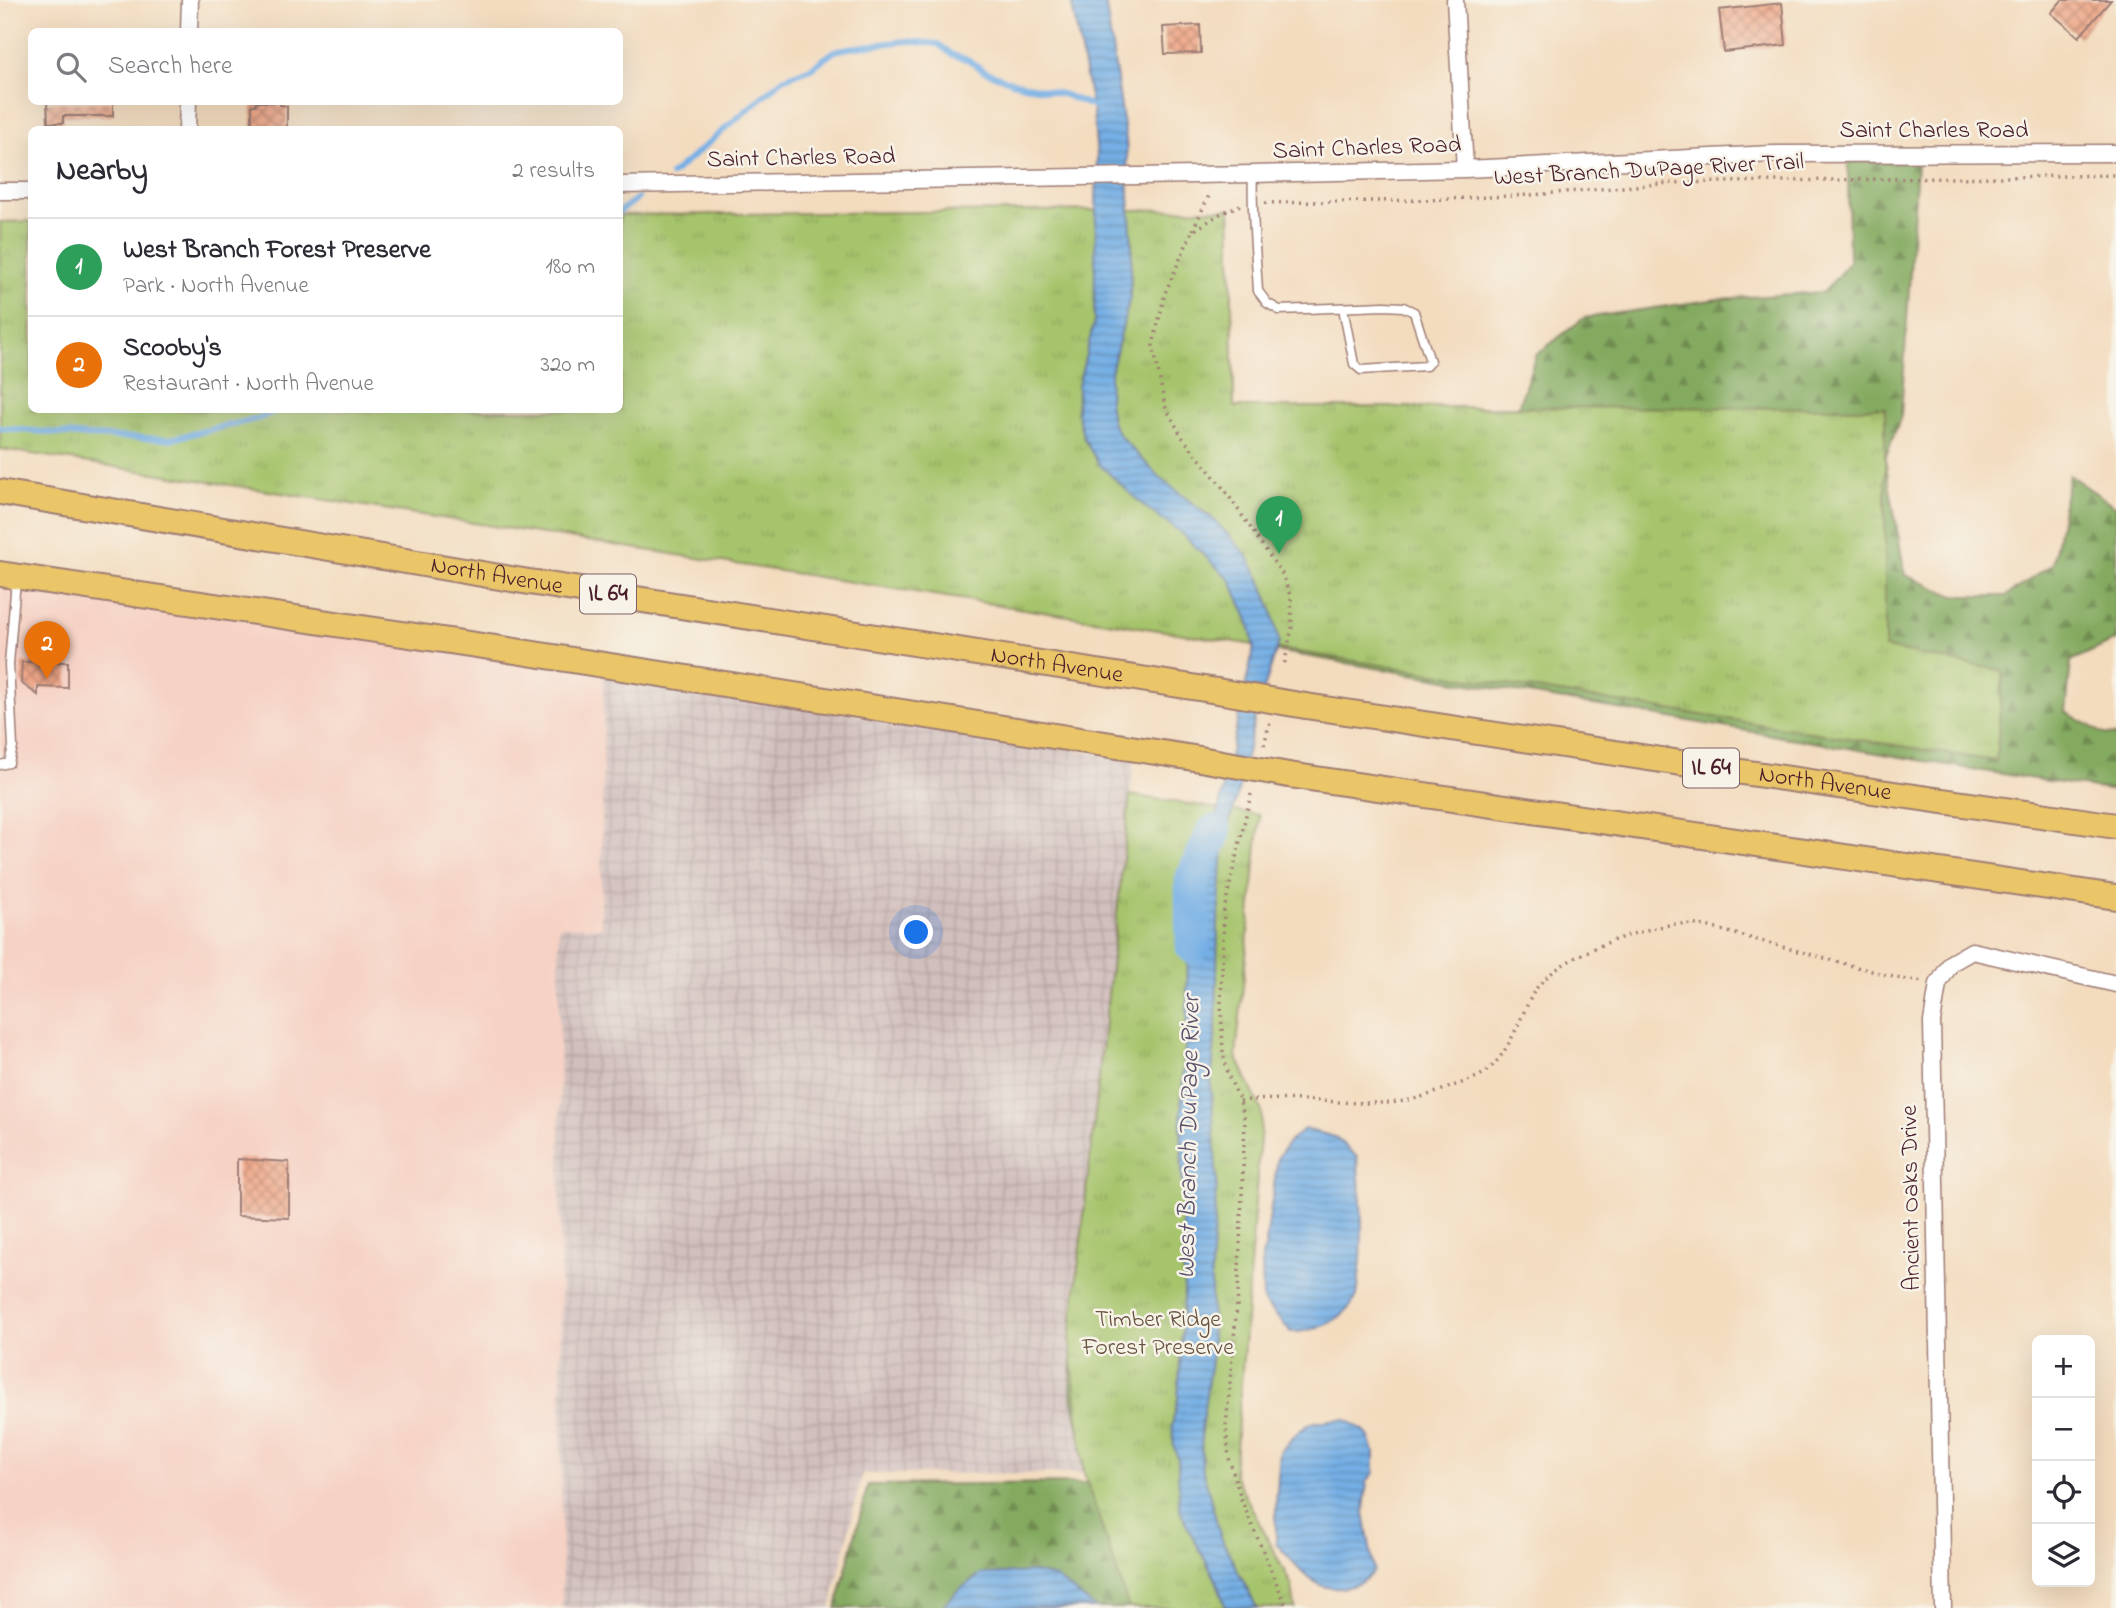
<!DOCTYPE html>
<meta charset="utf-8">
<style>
:root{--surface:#fff;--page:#f7f7f7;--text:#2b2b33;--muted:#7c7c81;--line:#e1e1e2;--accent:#c8321e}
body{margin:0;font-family:"Indie Flower",sans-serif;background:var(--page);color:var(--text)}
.controls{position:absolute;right:21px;bottom:21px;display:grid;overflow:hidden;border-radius:10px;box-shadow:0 7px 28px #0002}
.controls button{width:63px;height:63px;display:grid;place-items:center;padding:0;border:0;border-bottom:2px solid var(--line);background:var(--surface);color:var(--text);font:35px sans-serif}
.you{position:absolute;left:917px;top:933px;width:24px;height:24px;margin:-18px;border:5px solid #fff;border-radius:50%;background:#1a73e8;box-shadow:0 0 0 10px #1a73e833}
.badge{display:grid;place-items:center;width:46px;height:46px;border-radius:50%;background:var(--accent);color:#fff;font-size:23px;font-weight:700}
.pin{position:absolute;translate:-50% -58px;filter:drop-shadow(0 2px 4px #0008)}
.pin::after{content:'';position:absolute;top:37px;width:24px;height:21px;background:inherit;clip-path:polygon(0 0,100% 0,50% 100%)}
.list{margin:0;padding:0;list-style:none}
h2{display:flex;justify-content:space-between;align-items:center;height:91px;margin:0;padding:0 28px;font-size:30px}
h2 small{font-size:23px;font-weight:400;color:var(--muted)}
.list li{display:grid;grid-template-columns:46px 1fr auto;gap:21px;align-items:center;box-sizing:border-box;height:98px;padding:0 28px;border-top:2px solid var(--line)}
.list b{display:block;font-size:26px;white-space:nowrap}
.list p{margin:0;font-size:23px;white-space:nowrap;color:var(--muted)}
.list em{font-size:23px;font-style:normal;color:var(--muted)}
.icon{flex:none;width:38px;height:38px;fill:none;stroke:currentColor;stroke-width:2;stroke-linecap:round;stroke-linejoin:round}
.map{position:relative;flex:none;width:2116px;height:1608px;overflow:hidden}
.search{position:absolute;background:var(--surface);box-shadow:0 7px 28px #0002;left:28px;top:28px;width:595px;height:77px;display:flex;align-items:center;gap:18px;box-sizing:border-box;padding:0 24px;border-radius:10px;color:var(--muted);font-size:26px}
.panel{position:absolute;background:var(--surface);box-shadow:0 7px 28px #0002;left:28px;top:126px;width:595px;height:287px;border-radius:10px}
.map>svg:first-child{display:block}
.built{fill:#f6d2c4}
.industrial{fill:url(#industrial-grid)}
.forest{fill:url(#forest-firs);stroke:#676446;stroke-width:2}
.park{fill:url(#park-tufts);stroke:#78724c;stroke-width:2}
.water{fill:url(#water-rules);stroke:#5f6788;stroke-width:2}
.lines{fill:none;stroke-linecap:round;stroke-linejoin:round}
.stream{stroke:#74afe5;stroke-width:6}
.river{stroke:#74afe5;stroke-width:35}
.building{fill:url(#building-cross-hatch)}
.lane-casing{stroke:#9e7d74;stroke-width:11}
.street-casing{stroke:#9e7d74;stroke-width:19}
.primary-casing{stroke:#9e7d74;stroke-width:28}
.path{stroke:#9e7d74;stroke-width:3.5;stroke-dasharray:2 5;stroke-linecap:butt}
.lane{stroke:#fff;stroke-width:8}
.street{stroke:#fff;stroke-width:16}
.primary{stroke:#ebc669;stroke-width:24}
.primary-bridge-casing{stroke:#9e7d74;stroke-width:28;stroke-linecap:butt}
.primary-bridge{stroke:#ebc669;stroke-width:24}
.labels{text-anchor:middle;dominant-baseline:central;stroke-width:5;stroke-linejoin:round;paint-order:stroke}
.shield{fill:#f7f3e8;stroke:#7e5f64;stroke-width:2}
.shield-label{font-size:23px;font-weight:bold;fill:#4a1f2b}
.street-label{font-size:24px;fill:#4a1f2b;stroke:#f7f3e8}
.park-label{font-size:24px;fill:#66513e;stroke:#f7f3e8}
.water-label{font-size:26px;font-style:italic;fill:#59516c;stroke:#f7f3e8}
</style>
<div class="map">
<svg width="2116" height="1608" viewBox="0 0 2116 1608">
<defs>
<pattern id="industrial-grid" width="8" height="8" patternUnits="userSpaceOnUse" patternTransform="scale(1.75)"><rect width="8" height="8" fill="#d1bfbe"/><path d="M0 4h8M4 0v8" fill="none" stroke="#b5a4a3"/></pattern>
<pattern id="forest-firs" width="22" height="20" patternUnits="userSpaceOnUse" patternTransform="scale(1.75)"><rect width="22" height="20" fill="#84aa60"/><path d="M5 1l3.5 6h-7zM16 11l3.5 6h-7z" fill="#6e8a4f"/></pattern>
<pattern id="park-tufts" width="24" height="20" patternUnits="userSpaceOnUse" patternTransform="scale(1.75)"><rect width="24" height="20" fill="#a6c46c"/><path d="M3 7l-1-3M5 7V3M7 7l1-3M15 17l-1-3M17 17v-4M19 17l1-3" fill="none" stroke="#90a85e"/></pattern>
<pattern id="water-rules" width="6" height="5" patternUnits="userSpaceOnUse" patternTransform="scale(1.75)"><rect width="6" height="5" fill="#74afe5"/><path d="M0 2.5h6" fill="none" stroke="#618eba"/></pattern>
<pattern id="building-cross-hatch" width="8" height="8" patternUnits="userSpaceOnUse" patternTransform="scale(1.75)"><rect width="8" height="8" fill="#eea788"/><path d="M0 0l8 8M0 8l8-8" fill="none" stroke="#c3876f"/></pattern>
</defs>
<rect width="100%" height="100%" fill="#f7f3e8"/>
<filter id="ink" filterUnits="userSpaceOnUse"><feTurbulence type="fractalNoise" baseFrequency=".0143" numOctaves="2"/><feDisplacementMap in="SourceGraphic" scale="14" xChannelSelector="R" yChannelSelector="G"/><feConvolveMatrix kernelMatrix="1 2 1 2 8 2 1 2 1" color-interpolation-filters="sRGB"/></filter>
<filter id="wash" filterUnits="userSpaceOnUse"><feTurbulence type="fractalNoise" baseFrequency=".00686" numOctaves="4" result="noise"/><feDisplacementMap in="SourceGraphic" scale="28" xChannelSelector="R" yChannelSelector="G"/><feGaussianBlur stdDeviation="1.57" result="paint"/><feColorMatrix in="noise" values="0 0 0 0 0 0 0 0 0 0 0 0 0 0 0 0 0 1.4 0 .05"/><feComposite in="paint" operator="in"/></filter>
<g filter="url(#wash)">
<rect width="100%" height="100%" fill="#f3dbbe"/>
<path class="built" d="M0,582L604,673L601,928L559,927L562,1608H0Z"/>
<path class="industrial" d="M604,673L1134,760L1070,1340L1084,1473L862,1474L831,1608H562L559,926L601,928Z"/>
<path class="forest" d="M1848,162H1917L1901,416L1885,459L1905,575L1954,596H2006L2053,564L2069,475L2116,507V640L2071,661L2066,712L2104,734L2116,735V791L1995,773L1275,651L1279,642L1109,401L1230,209L1234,407H1518L1536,355L1584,318L1718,299L1824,292L1849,263Z
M1130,795L1221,1608H836L868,1485L1088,1483L1070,1384Z"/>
<path class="park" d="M1230,209L1234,407L1885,408V648L2003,671L1996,761L0,449V222L31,221L32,410H620V215Z
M1130,795L1260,815L1236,1056L1262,1112L1234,1474L1292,1586L1295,1608H1129L1084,1473L1070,1341Z"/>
<path class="water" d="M1071,0H1105L1126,140L1132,247L1130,297L1110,376L1109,401L1112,422L1120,436L1160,478L1214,520L1246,554L1260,579L1272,610L1279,642L1255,717L1238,793L1224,840L1222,864L1218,922L1216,1027L1211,1087L1217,1182L1211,1272L1212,1354L1201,1430L1202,1467L1221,1538L1257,1608H1226L1216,1580L1187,1526L1179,1506L1178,1459L1174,1447L1172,1425L1178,1399L1184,1295L1181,1110L1187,1019L1188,932L1194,894L1192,860L1198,846L1215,825L1254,647L1249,623L1231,581L1180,532L1144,506L1099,464L1084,439L1077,413L1078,386L1094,322L1097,156L1093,112Z
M1304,1129L1335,1137L1357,1157C1361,1197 1365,1236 1359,1277C1358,1283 1359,1292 1356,1298C1343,1321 1316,1332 1291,1332L1263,1301L1262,1256L1265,1249L1278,1157L1289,1142Z
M1337,1419H1345L1363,1430L1369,1437L1374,1452V1473L1367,1482L1364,1512L1374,1571C1361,1584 1359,1585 1341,1588C1313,1592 1294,1562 1276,1543V1504L1280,1452L1298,1432L1311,1423Z
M1034,1572L1056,1578L1096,1608H941L957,1591L981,1574Z"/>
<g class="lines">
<path class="stream" d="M671,175L783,79L811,68L835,51L849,48L906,41L938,44L953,55L969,60L984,71L1012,82L1065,95L1097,108
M620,211L638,198
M0,428L89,436L170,439L260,418L276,410"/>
<path class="river" d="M1193,946L1192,880L1214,832"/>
</g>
<g id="blocks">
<path class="building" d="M2062,0H2111L2079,37L2051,13Z
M1782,3L1786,45L1724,52L1719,10Z
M1200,25L1201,53L1165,54L1163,27Z
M47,102H113V116H63V123H48Z
M256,102H280V105L287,106V129L252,128V105H256Z
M22,662H68V688L38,687V695L21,683Z
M237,1159L289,1162V1218L237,1216Z"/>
</g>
</g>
<g filter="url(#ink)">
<use href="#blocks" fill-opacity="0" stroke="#9e7d74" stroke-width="2"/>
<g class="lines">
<defs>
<path id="lane" d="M1253,174C1251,213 1256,252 1258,291L1267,303L1279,310L1384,306L1403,307L1414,312L1430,361L1426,366L1361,370L1354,364L1343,308
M0,765L9,763L13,747L9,664L16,580"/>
<path id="street" d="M1455,0L1465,169
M189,32L190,0
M187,130L188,102
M620,185L1253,174L1465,169L1773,154L2116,153
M0,191H32
M1943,1608L1932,1022L1938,984L1951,963L1972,951L2116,984"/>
<g id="primary">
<path id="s1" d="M0,492L523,581L1217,691"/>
<path d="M0,574L496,648L1200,759"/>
<path id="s2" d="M1306,706L1714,768L2116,826"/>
<path d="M1289,775L2116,897"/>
</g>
</defs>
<use href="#lane" class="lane-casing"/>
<use href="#street" class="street-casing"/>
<use href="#primary" class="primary-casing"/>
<path class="path" d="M1265,203L1426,200L1531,195L1670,183L2116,175
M1240,205L1218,215L1192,232L1165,293L1153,345L1165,406L1182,437L1224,489L1282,574L1291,598L1292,627L1284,666
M1193,230L1210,193
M1264,745L1270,722
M1251,794L1224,910L1221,1001L1223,1053L1229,1077L1240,1101L1245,1121L1238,1293L1226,1427L1229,1458L1241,1499L1287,1608
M1240,1101C1288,1096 1335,1104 1383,1103C1406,1103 1430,1095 1450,1087C1461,1083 1475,1079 1484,1073C1509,1056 1520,1016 1534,992C1556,956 1635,930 1675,924C1685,923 1696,925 1706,926L1901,979L1924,982"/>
<use href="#lane" class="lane"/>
<use href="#street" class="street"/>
<use href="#primary" class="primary"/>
<defs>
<path id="primary-bridge" d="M1217,691L1306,706
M1200,759L1289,775"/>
</defs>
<use href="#primary-bridge" class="primary-bridge-casing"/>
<use href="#primary-bridge" class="primary-bridge"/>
</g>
</g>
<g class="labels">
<g class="shield">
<rect x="580" y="574.5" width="56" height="39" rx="5"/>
<rect x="1683" y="748.5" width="56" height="39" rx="5"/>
</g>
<g class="shield-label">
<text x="608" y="594">IL 64</text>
<text x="1711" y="768">IL 64</text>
</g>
<g class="street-label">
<text x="1934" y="131">Saint Charles Road</text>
<text transform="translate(1367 149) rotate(-2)">Saint Charles Road</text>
<text transform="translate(801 159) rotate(-1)">Saint Charles Road</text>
<text transform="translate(1649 171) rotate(-3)">West Branch DuPage River Trail</text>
<text stroke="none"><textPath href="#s1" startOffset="504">North Avenue</textPath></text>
<text stroke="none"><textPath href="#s1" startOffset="1071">North Avenue</textPath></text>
<text stroke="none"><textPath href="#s2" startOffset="525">North Avenue</textPath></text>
<text transform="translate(1912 1198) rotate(-91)">Ancient Oaks Drive</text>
</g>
<g class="park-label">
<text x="1158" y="1320">Timber Ridge<tspan x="1158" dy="28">Forest Preserve</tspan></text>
</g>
<g class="water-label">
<text transform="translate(1190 1137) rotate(-89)">West Branch DuPage River</text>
</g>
</g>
</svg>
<div class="controls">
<button>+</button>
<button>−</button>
<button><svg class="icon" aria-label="locate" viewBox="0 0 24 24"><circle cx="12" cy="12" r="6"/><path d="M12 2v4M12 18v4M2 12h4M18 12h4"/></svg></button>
<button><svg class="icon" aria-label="layers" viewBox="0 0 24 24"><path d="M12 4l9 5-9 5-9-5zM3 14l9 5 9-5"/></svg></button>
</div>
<div class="you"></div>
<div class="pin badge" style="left:1279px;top:554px;background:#2e9e5b">1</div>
<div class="pin badge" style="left:47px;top:679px;background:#e8710a">2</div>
<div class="search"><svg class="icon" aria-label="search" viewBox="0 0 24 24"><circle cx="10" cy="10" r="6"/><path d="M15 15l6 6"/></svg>Search here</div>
<section class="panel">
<h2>Nearby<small>2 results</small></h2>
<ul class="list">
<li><span class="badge" style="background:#2e9e5b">1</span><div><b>West Branch Forest Preserve</b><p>Park · North Avenue</p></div><em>180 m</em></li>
<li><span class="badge" style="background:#e8710a">2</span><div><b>Scooby's</b><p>Restaurant · North Avenue</p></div><em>320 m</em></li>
</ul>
</section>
</div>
